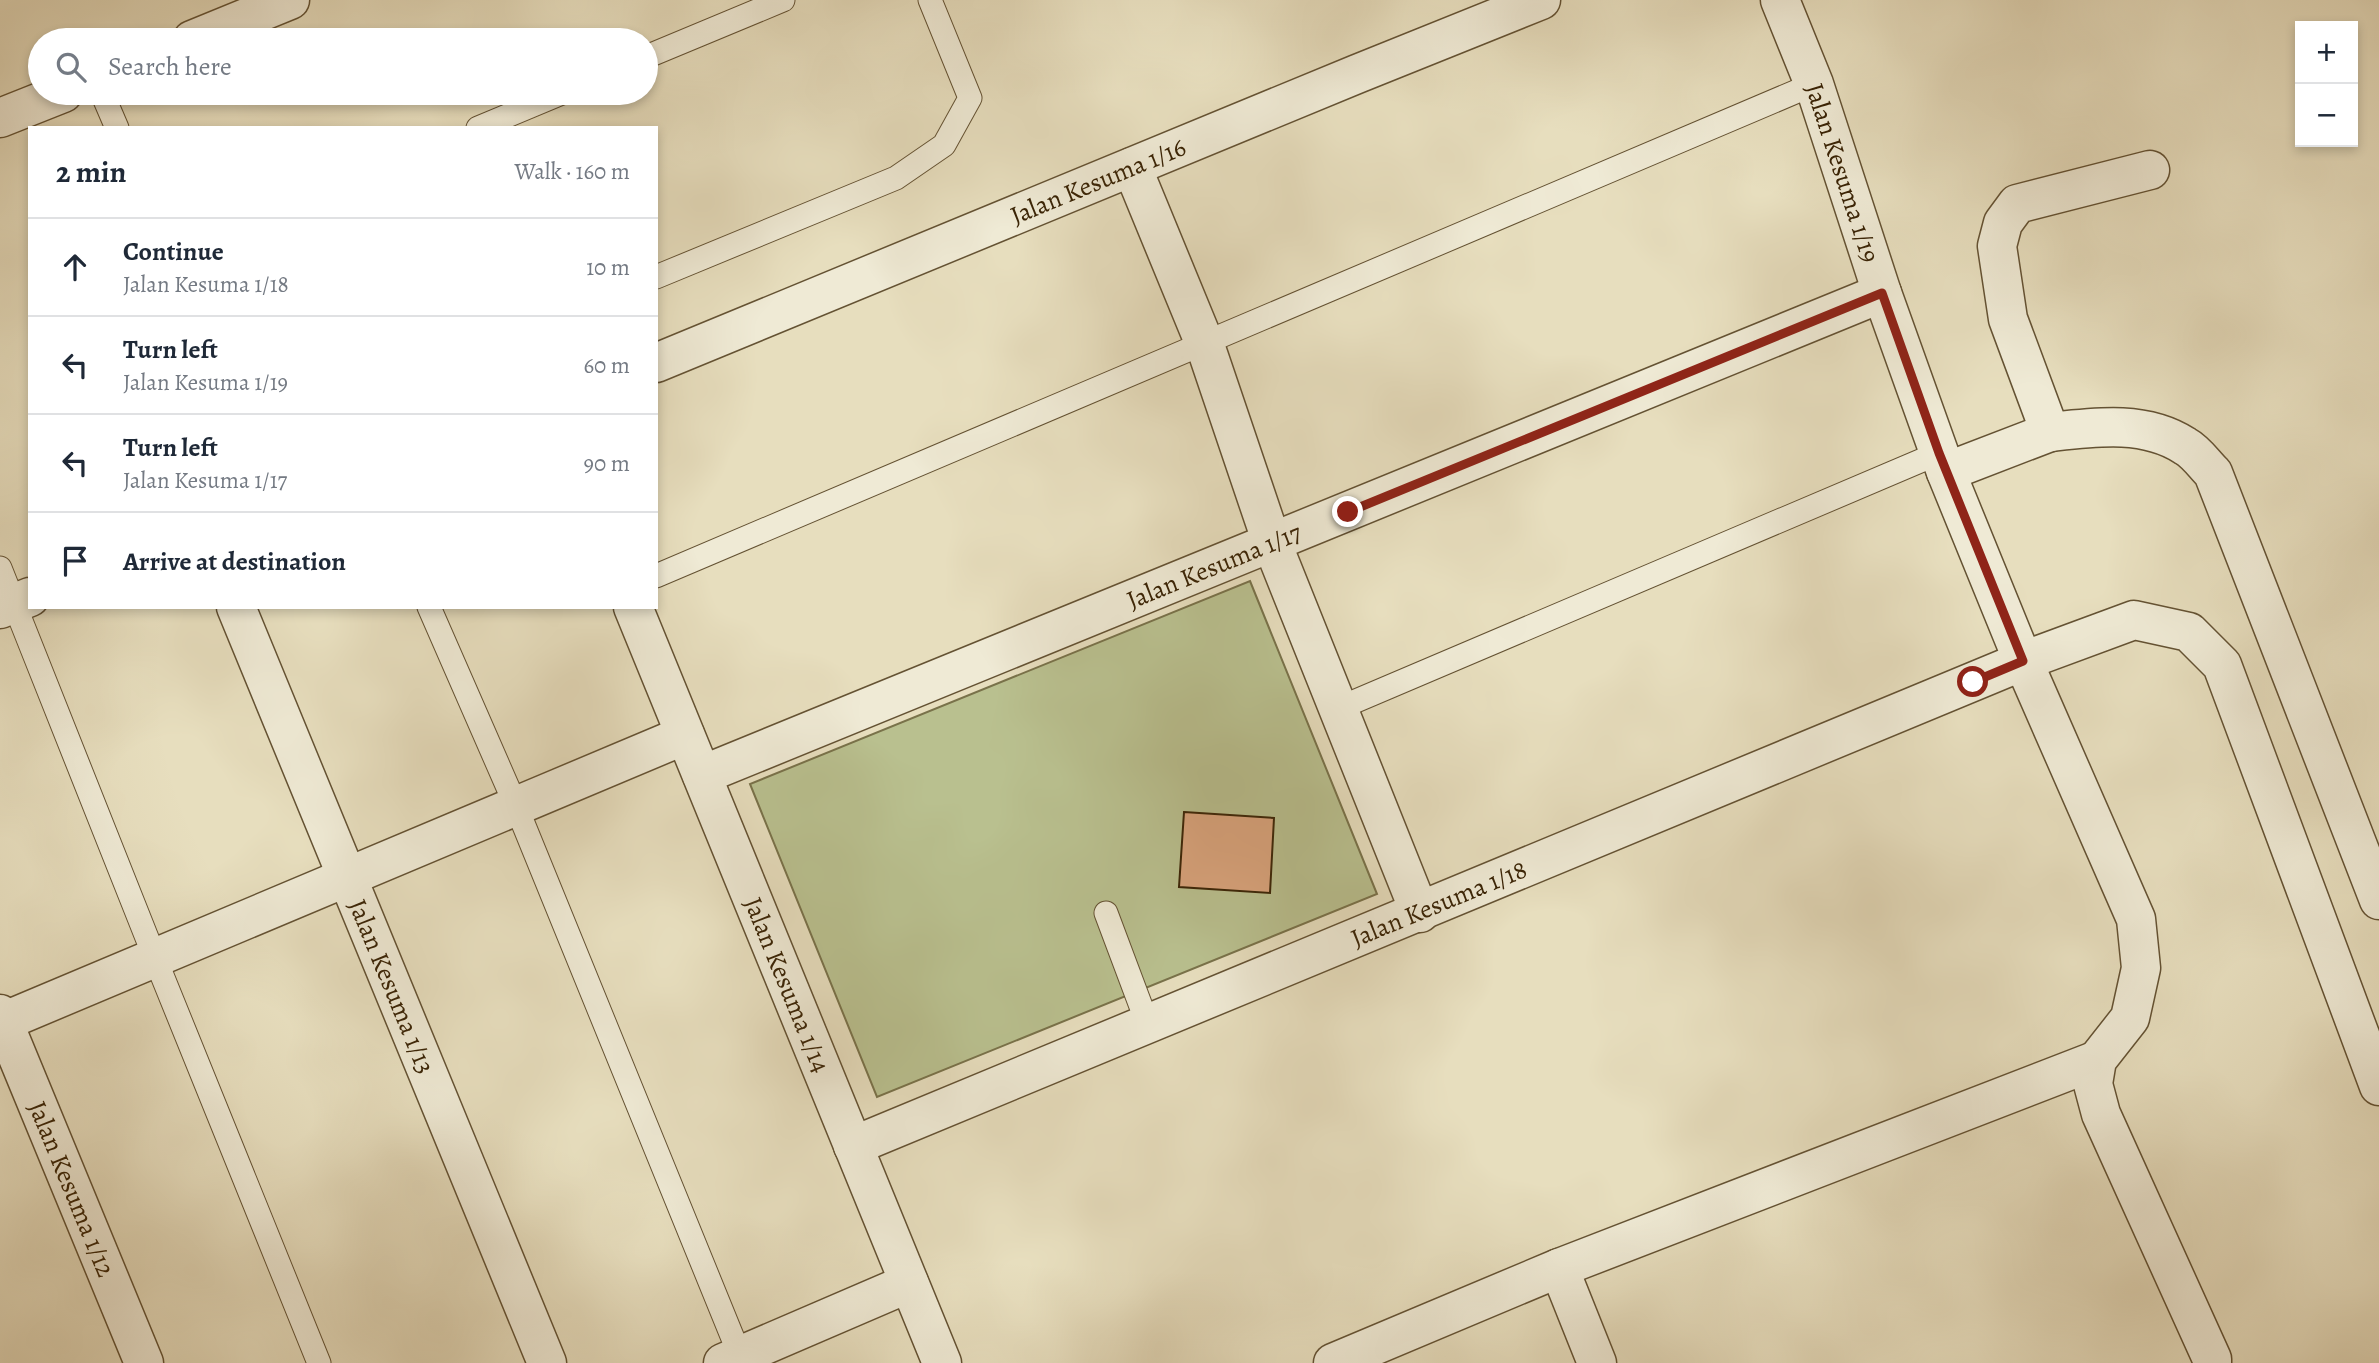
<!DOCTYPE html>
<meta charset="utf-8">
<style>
:root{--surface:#fff;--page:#f2f2f3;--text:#1f2937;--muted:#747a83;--line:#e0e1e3}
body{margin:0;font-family:Alegreya,serif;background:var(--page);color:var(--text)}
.controls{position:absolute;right:21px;top:21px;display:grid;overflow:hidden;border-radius:0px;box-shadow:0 4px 10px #0003}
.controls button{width:63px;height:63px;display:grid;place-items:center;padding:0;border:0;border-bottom:2px solid var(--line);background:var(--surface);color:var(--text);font:35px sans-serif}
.stop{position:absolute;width:21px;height:21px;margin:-16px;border:5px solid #8f2418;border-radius:50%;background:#fff}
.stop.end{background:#8f2418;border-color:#fff;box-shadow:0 2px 7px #0008}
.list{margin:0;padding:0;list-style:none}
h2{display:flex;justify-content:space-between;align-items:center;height:91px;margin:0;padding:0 28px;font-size:30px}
h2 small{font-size:23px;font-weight:400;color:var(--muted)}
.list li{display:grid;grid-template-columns:46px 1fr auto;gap:21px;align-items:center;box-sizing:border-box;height:98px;padding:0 28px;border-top:2px solid var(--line)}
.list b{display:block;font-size:26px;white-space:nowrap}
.list p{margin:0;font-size:23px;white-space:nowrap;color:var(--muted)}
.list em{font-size:23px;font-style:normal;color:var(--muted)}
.icon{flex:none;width:38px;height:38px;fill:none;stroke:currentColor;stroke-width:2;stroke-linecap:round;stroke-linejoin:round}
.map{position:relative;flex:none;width:2379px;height:1363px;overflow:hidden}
.search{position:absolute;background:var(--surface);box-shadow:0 4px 10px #0003;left:28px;top:28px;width:630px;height:77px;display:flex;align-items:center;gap:18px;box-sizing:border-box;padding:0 24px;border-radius:38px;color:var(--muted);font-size:26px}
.panel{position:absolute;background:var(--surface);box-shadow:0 4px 10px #0003;left:28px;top:126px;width:630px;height:483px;border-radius:0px}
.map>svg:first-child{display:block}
.green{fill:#b9c08f;stroke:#79724a;stroke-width:2}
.building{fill:#daa47d;stroke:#392305;stroke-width:2}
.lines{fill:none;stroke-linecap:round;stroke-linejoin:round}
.service-casing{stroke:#645233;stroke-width:25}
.minor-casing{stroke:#645233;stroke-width:41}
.service{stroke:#efead5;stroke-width:23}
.minor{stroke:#efead5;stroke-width:38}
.route{stroke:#8f2418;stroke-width:9}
.labels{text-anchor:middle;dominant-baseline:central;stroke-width:6;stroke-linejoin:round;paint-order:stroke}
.street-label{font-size:26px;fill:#392305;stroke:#efead5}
</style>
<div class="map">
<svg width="2379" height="1363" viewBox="0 0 2379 1363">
<rect width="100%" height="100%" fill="#e7debe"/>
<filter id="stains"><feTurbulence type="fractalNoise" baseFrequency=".00286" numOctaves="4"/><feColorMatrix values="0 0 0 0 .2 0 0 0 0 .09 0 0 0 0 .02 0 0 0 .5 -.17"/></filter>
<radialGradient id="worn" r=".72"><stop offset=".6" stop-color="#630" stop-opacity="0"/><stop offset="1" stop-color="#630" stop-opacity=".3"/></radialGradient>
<path class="green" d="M1250,581L1377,894L877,1097L750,784Z"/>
<path class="building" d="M1184,812L1274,818L1270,893L1179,887Z"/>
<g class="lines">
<defs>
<path id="service" d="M646,57L783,0
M102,93L117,128
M478,128L562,93
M656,277L896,178L944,145L970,98L930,0
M0,568L155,958L319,1363
M656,576L1814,84
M429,607L516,806L743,1363
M1337,709L1939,453
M1106,913L1148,1025"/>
<g id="minor">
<path id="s1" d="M1780,0L1814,84L1882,293L1946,472L2023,661L2136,919L2141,968L2130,1018L2097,1060L2093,1084L2101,1114L2212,1359V1363"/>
<path d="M192,40L290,0"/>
<path d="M0,118L63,93"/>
<path d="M1132,167L1204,342L1272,543L1420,913"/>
<path id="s2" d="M656,363L1357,74L1541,0"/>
<path d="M2050,432C2095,427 2145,420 2185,446C2196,452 2204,464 2213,473L2379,900"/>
<path d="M1946,472L2050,432L2008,319L1997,246L2003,223L2017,204L2150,170"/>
<path id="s3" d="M236,607L547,1363"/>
<path id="s4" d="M633,607L942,1363"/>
<path d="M0,609L30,597"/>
<path id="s5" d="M702,775L1882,293"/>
<path id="s6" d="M0,1014L144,1363"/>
<path d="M0,1023L685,735"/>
<path id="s7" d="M853,1146L2023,661L2134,620L2189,632L2222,665L2379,1086"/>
<path d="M1559,1268L1597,1363"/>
<path d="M723,1363L909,1283"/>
<path d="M1333,1363L1559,1268L2097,1060"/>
</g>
</defs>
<use href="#service" class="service-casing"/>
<use href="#minor" class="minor-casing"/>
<use href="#service" class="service"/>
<use href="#minor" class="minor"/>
</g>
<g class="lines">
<path class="route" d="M1348,512L1882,293L1939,453L2023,661L1973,682"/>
</g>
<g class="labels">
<g class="street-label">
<text stroke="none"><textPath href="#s1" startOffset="184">Jalan Kesuma 1/19</textPath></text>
<text stroke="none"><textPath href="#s2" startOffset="478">Jalan Kesuma 1/16</textPath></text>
<text stroke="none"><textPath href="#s5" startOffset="553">Jalan Kesuma 1/17</textPath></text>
<text stroke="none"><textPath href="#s7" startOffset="634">Jalan Kesuma 1/18</textPath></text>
<text stroke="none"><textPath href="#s3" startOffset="410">Jalan Kesuma 1/13</textPath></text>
<text stroke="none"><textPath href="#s4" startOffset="408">Jalan Kesuma 1/14</textPath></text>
<text stroke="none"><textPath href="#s6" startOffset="189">Jalan Kesuma 1/12</textPath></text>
</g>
</g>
<rect width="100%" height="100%" filter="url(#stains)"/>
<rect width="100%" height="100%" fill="url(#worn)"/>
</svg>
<div class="controls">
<button>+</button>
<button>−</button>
</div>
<div class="stop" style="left:1973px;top:682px"></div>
<div class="stop end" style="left:1348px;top:512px"></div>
<div class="search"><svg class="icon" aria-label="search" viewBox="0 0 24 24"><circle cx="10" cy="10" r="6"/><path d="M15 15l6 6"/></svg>Search here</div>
<section class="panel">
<h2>2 min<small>Walk · 160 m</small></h2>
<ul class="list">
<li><svg class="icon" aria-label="ahead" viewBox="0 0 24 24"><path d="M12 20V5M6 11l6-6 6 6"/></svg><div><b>Continue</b><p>Jalan Kesuma 1/18</p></div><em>10 m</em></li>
<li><svg class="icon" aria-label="left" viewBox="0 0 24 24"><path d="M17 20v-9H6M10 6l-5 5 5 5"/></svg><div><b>Turn left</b><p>Jalan Kesuma 1/19</p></div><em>60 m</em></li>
<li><svg class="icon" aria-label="left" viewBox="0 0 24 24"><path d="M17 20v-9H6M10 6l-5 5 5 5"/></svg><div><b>Turn left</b><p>Jalan Kesuma 1/17</p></div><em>90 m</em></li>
<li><svg class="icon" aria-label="arrive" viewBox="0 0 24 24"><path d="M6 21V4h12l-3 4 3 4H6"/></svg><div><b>Arrive at destination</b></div></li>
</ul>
</section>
</div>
